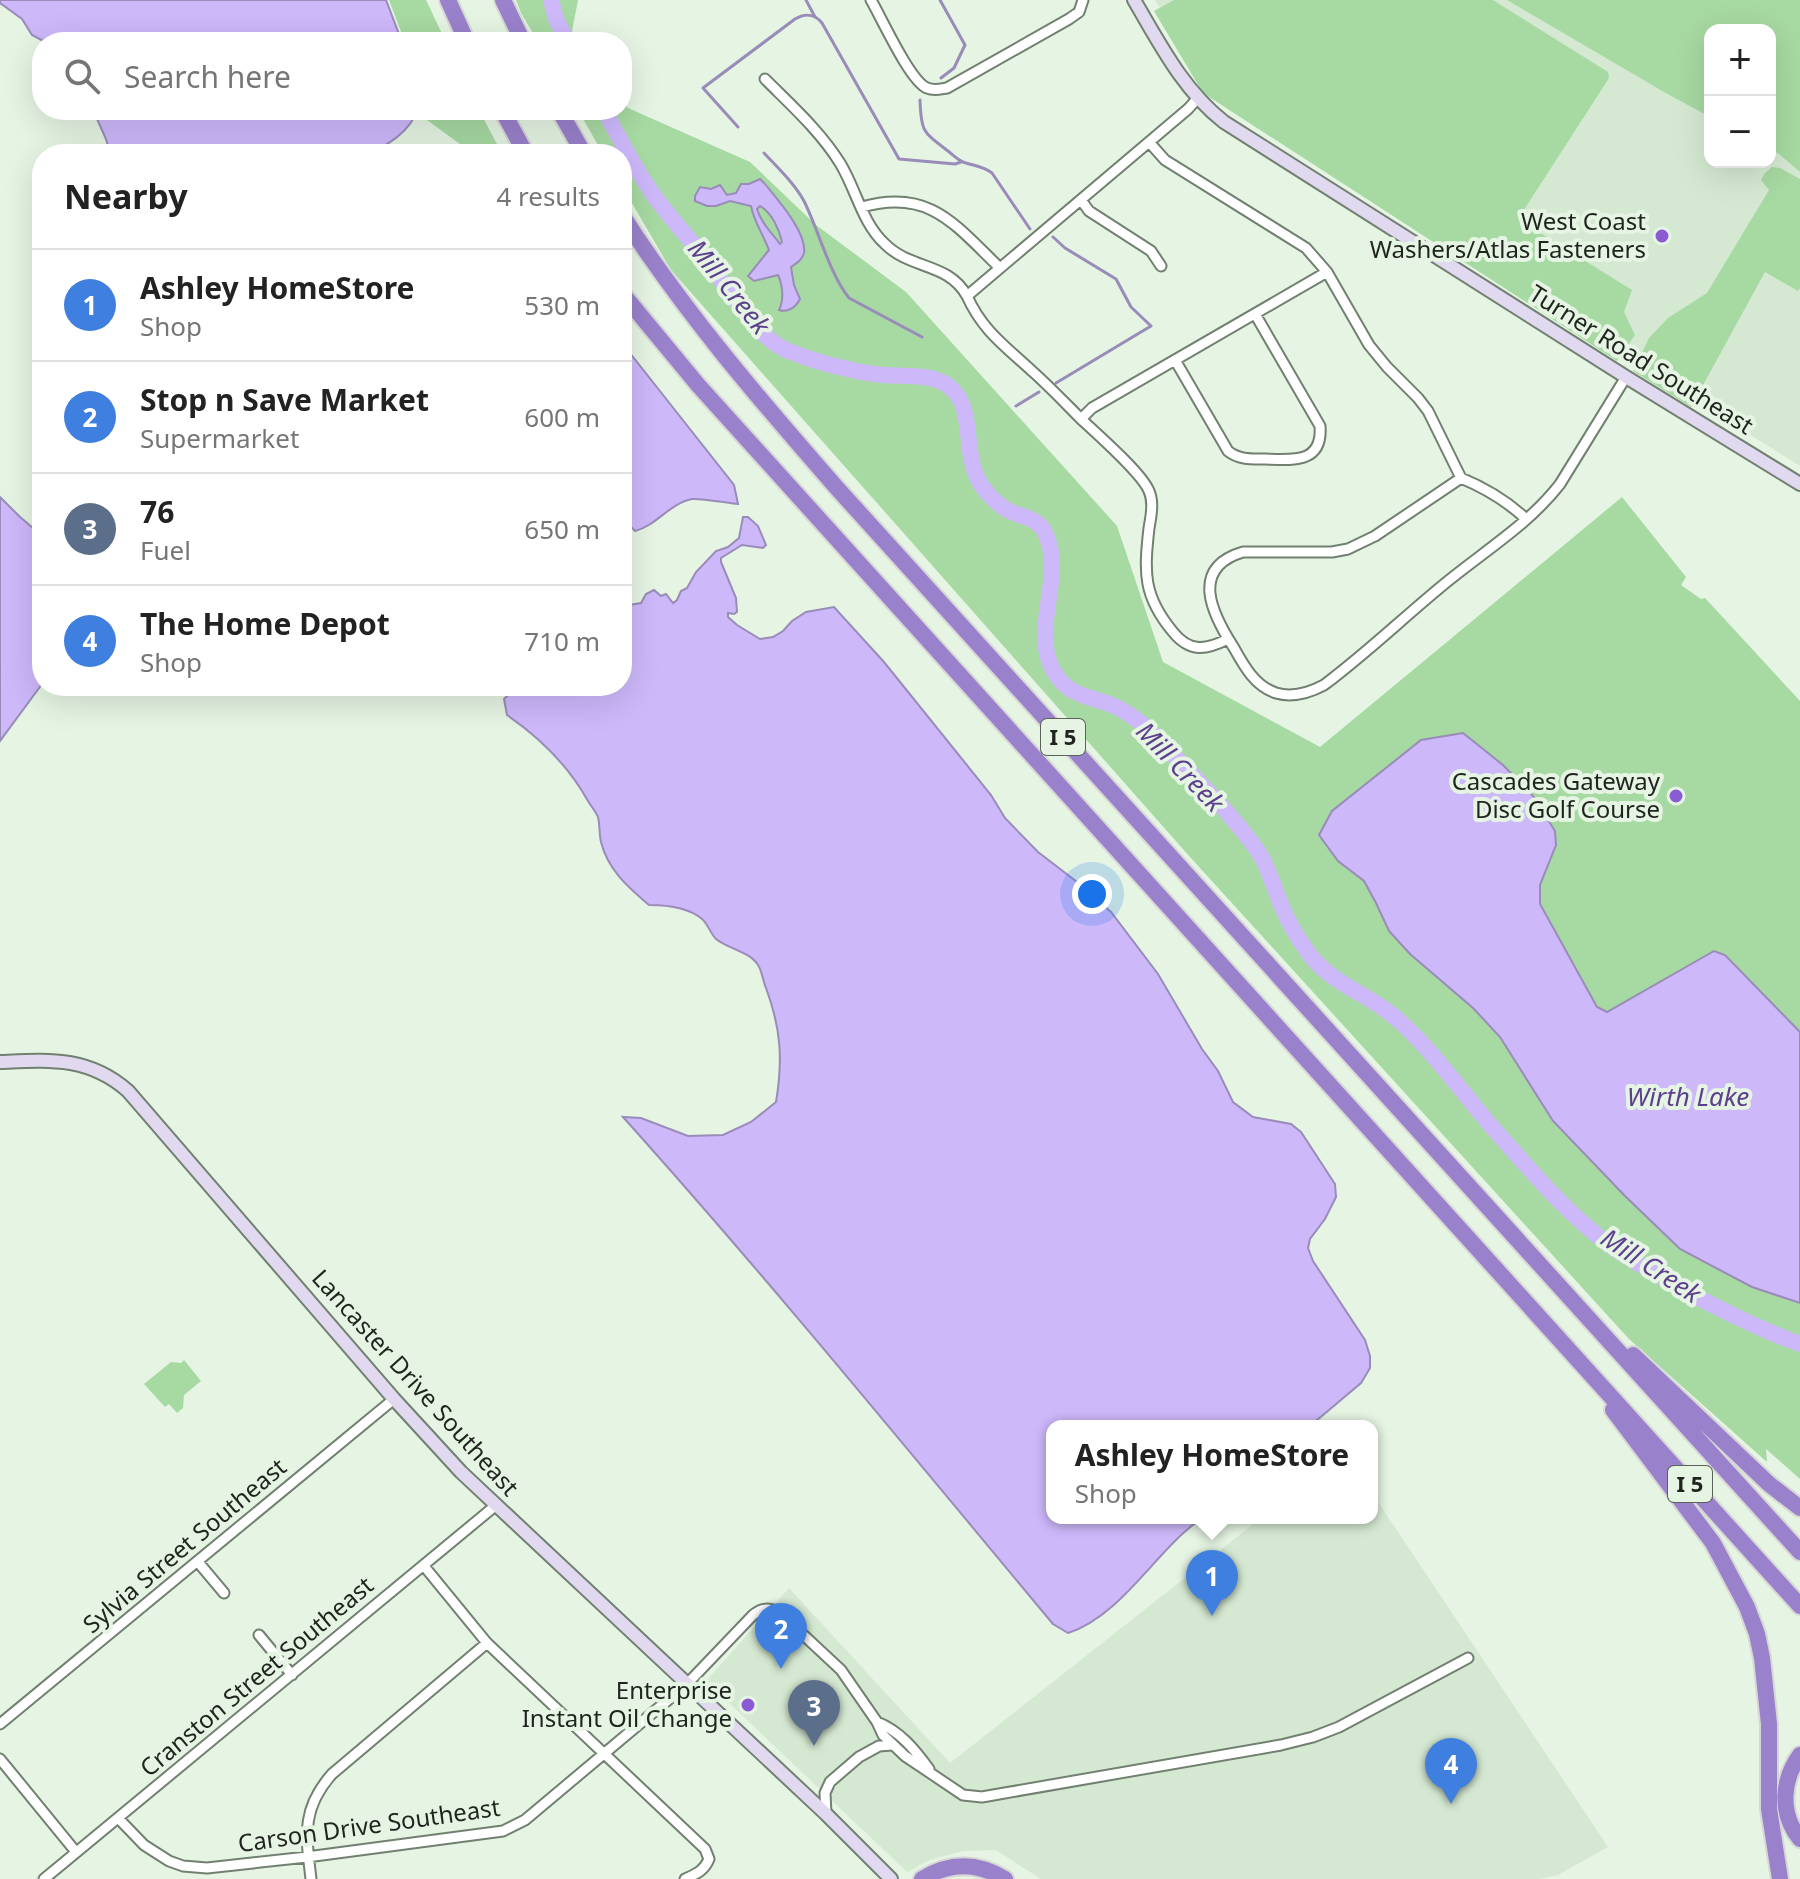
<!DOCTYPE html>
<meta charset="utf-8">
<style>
body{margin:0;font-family:"Noto Sans",sans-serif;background:#f2f2f2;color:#222}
.controls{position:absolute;right:24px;top:24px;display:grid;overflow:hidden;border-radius:16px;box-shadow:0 8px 32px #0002}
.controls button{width:72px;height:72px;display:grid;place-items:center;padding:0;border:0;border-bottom:2px solid #e0e0e0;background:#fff;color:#222;font:40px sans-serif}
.you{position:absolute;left:1092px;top:894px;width:28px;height:28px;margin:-20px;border:6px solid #fff;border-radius:50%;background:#1a73e8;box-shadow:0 0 0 12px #1a73e833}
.badge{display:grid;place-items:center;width:52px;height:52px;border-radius:50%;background:#0f766e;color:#fff;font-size:26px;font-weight:700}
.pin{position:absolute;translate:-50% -66px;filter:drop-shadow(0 2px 4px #0008)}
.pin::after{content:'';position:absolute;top:42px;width:28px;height:24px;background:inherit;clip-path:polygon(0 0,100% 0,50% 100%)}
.popup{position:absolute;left:1046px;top:1420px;width:332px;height:104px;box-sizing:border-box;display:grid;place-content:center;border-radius:16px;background:#fff;filter:drop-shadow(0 2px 6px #0005);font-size:26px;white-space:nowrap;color:#767676}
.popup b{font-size:30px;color:#222}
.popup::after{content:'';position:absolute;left:50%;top:100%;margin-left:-16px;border:16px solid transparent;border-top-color:#fff}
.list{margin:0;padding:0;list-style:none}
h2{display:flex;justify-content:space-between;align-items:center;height:104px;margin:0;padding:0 32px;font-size:34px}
h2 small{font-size:26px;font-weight:400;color:#767676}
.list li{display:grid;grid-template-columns:52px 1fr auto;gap:24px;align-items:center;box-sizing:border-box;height:112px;padding:0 32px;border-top:2px solid #e0e0e0}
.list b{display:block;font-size:30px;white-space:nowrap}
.list p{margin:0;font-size:26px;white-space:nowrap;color:#767676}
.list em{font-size:26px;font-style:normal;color:#767676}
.icon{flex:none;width:44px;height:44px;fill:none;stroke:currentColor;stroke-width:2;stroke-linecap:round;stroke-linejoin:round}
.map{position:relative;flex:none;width:1800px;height:1879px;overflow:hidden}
.search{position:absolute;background:#fff;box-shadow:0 8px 32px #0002;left:32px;top:32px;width:600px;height:88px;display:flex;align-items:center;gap:20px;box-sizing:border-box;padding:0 28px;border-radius:32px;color:#767676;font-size:30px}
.panel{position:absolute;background:#fff;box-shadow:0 8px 32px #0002;left:32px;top:144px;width:600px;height:552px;border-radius:32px}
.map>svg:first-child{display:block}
.built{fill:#d5e9d2;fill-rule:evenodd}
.green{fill:#a7d9a2}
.water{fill:#cdb8fa;stroke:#998cb8;stroke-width:2;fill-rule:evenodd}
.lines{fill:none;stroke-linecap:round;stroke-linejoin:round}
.stream{stroke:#998cb8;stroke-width:3}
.river{stroke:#cdb8fa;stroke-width:16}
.street-casing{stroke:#728071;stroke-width:13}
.secondary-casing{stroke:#728071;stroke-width:16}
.highway-casing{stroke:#d7d8d6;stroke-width:20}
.street{stroke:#fff;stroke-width:9}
.secondary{stroke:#e1d9ef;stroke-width:12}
.highway{stroke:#9a81cb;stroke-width:16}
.poi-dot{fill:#8b5bd4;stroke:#e5f4e3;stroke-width:3}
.labels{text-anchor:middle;stroke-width:8;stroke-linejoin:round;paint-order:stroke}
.shield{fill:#e5f4e3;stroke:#5a6259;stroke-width:2}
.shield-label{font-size:22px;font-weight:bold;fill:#1f241e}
.poi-label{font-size:24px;fill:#1f241e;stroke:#e5f4e3;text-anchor:end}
.street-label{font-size:24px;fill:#1f241e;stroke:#e5f4e3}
.water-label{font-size:26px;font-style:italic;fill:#5d408d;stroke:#e5f4e3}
</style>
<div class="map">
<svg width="1800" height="1879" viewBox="0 0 1800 1879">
<rect width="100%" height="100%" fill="#e5f4e3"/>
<path class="built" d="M1155 0H1800V466L1617 352 1200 74ZM1710 30H1770V162H1710Z
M1372 1493 1608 1847 1558 1875 1539 1879H1041L996 1850 963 1851 930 1860 907 1872 706 1681 789 1588 950 1763 1261 1518H1372Z"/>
<path class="green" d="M389 0H426L446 42H405Z
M516 0H578L572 31 580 42H538L521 13Z
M1174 0H1493L1608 72 1609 78 1518 219 1632 290 1624 312 1635 335 1617 361 1203 93 1154 11Z
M1507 0H1800V172L1779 154 1770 149V30H1710V117L1664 92Z
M622 100 628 108 750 162 816 225 906 292 1117 526 1163 662 1320 747 1622 497 1686 577 1681 585 1701 599 1705 598 1800 701V1479L1766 1449 1767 1462 1629 1339 1190 857 671 270 622 186V154H603L578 110H622Z
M425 110H479L498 146 468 150 427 120Z
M1772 167 1780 168 1800 179V288L1798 291 1765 272 1691 407 1633 371 1649 338 1668 318 1707 293 1769 190 1761 180 1765 173Z
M184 1360 201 1381 184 1395 183 1408 177 1413 169 1404 165 1407 144 1384 171 1362 181 1363Z"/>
<path class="water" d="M0 0H386L402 42H45L32 35 22 19 0 3Z
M93 110H417C411 131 387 146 367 154H110L106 139Z
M760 179 765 184C777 199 807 232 804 253 802 260 797 263 791 267L794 285 800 299C796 307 788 313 779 310 784 300 783 286 778 275L754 281 748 276 769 250C763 234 754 222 751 206L730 201 716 206H707L695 201V196L700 187 711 189 720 185 727 195 736 193 741 184H749ZM760 206C772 213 779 229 782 242L780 244C772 233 761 223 757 209Z
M622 343 734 485 738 504C726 503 702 498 692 499 670 503 656 526 635 531L628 524 622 523Z
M0 497 19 516 42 536V684L0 741Z
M743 517H748L758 526 766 545 763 548 742 545 721 558V562L736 598 737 612 734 614 728 613V617L737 625 760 639 773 637 783 631 792 621 806 612 834 607 884 662 991 795 1005 818 1038 852 1081 885 1111 912 1158 974 1202 1049 1218 1071 1233 1102 1253 1117 1291 1124 1301 1132 1335 1184 1336 1197 1325 1219 1310 1239 1308 1248 1313 1261 1365 1340 1370 1356V1368L1361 1383 1310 1426H1052V1518H1201C1193 1525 1185 1531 1177 1539 1145 1570 1112 1619 1068 1633L1053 1624C911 1454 771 1282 623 1117L641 1118 688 1136 723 1135 751 1122 776 1102C783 1060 781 1028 766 988 763 981 762 971 758 965 749 951 728 949 716 939 710 933 708 924 702 919 688 907 667 905 649 905 628 887 608 870 601 842 599 834 600 825 598 817 596 812 591 806 588 801 569 767 539 737 507 715L504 699C520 683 530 681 549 695L552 690 551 686H622V611L629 605 641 603 646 594 654 590 661 596 666 594 673 603 677 600 681 591 687 588 696 572 716 551 728 547 739 538Z
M1463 733 1503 765 1534 797 1555 831 1556 845 1540 885V904L1597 1007 1607 1012 1714 951 1725 955 1800 1032V1303L1752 1287 1680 1249 1625 1196 1553 1121 1500 1037 1473 1008 1410 954 1389 931 1376 903 1364 881 1338 861 1319 835 1332 811 1421 740Z"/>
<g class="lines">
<path class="stream" d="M806 0 815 17
M940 0 965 45 954 68 941 78
M920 100C921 132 923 132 948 151 953 155 958 160 963 162 974 166 983 166 992 173L1030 229
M738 127 703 88 795 19C805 13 815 14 822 23L899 159 955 164 961 162
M764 153C778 168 794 183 804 201 818 229 830 275 849 298L922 337
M1053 237 1065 248 1116 279 1131 307 1151 326 1056 383
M1016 406 1039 392"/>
<path class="river" d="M551 0 556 19 568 42
M604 110C620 139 636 171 655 197 673 222 695 244 713 269 733 295 756 336 786 350 806 358 827 365 848 369 859 372 872 374 884 375 907 377 937 372 954 391 975 413 962 458 982 486 988 495 999 506 1009 511 1030 520 1042 518 1049 543 1061 582 1032 632 1053 670 1068 697 1088 695 1114 706 1122 709 1130 715 1137 720 1147 727 1156 737 1164 745 1177 759 1190 772 1202 785 1223 807 1245 831 1261 856 1270 872 1275 890 1282 907 1289 924 1299 940 1310 955 1333 985 1371 995 1398 1020 1436 1053 1467 1100 1501 1137 1535 1176 1571 1217 1612 1247 1635 1263 1660 1276 1684 1290 1721 1310 1759 1329 1800 1344"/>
<g class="street-casing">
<path id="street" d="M871 0C882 19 910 81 927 88 934 91 940 89 947 88L1069 19 1079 12 1083 0
M765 79C792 106 820 131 840 163 856 189 862 223 885 244 911 270 948 262 967 296
M1149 142 1165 160 1306 248 1327 272
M1081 200 1089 211 1151 251 1161 266
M862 207C930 188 955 225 1000 268
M1175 360 1228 451C1239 460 1252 459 1265 459 1292 460 1323 464 1320 426L1255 314
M1081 419C1065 403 1049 386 1032 371 1005 346 982 330 967 296L1188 109 1197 99
M1526 519C1507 501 1485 488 1461 478L1375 536 1348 549 1332 552H1243C1189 568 1212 614 1234 648 1244 666 1255 686 1276 693 1293 698 1309 693 1324 685 1367 653 1406 615 1448 581 1486 550 1530 523 1560 484L1626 377
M1228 639C1206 650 1190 653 1173 632 1143 596 1144 573 1149 528 1151 517 1154 502 1149 491 1142 473 1097 434 1081 419L1092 408 1327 272 1369 345 1387 367 1418 398 1428 411 1461 478
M198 1562 224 1593
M424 1566 487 1643 705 1849 709 1859C704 1871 696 1874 685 1879
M259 1635 292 1675
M877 1722C900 1731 915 1750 929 1769
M0 1724 394 1399
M0 1759 76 1852
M826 1814 825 1793 830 1782 859 1757 879 1746 892 1745
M118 1818 144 1845 169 1861 183 1866 207 1868 307 1857 503 1831 525 1820 687 1684 753 1615C763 1607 772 1607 782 1615L841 1670 877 1722 883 1735 905 1756 963 1795 982 1797 999 1794 1281 1745 1313 1737 1339 1727 1468 1658
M44 1879 495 1506
M311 1879C306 1836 301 1809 332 1774L487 1643"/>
</g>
<g class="secondary-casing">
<path id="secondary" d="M1134 0C1160 44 1183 90 1224 122L1626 377 1800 484
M0 1062C48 1060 88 1056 128 1091L394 1399 461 1472 826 1814 891 1879"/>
</g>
<g class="highway-casing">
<path id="highway" d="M448 0 467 42
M503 0 523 42
M502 110 526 154
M559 110 584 154
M622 215C685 313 760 400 836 487L1800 1552
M622 293 698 385 1800 1606
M1633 1355 1769 1484 1800 1508
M1613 1410 1713 1543 1747 1607 1757 1634 1762 1658 1769 1724V1809L1780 1879
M1800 1755C1782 1780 1779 1813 1800 1839
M922 1879C950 1862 977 1862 1005 1879"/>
</g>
<use href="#street" class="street"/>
<use href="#secondary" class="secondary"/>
<use href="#highway" class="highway"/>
</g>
<g class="poi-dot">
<circle cx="1662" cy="236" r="8"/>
<circle cx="1676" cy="796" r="8"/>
<circle cx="748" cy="1705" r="8"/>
</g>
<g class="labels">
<g class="shield">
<rect x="1041" y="719" width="44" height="36" rx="6"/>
<rect x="1668" y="1466" width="44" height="36" rx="6"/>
</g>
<g class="shield-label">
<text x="1063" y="745">I 5</text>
<text x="1690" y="1492">I 5</text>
</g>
<g class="poi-label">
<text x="1646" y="230">West Coast<tspan x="1646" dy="28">Washers/Atlas Fasteners</tspan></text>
<text x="1660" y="790">Cascades Gateway<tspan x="1660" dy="28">Disc Golf Course</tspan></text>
<text x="732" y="1699">Enterprise<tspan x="732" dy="28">Instant Oil Change</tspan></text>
</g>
<g class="street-label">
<text transform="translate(1641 360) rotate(32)" y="8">Turner Road Southeast</text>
<text transform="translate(415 1383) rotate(48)" y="8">Lancaster Drive Southeast</text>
<text transform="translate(185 1546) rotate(-40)" y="8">Sylvia Street Southeast</text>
<text transform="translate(257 1677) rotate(-40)" y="8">Cranston Street Southeast</text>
<text transform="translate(369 1826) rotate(-8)" y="8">Carson Drive Southeast</text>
</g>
<g class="water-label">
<text transform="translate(729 287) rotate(51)" y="9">Mill Creek</text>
<text transform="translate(1180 767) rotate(46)" y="9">Mill Creek</text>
<text x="1688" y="1106">Wirth Lake</text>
<text transform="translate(1651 1266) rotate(33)" y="9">Mill Creek</text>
</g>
</g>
</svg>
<div class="controls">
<button>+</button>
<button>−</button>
</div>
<div class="you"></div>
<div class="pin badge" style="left:1212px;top:1616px;background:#3f7fe0">1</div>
<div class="popup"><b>Ashley HomeStore</b>Shop</div>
<div class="pin badge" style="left:781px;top:1669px;background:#3f7fe0">2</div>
<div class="pin badge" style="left:814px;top:1746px;background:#5c6f8a">3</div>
<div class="pin badge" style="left:1451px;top:1804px;background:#3f7fe0">4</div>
<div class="search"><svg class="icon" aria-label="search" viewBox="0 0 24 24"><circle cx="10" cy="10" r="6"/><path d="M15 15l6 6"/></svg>Search here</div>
<section class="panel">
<h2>Nearby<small>4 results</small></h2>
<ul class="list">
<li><span class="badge" style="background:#3f7fe0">1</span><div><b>Ashley HomeStore</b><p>Shop</p></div><em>530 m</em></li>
<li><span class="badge" style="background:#3f7fe0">2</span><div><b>Stop n Save Market</b><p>Supermarket</p></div><em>600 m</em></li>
<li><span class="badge" style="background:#5c6f8a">3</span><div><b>76</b><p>Fuel</p></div><em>650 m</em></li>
<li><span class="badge" style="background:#3f7fe0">4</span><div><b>The Home Depot</b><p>Shop</p></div><em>710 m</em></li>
</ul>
</section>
</div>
